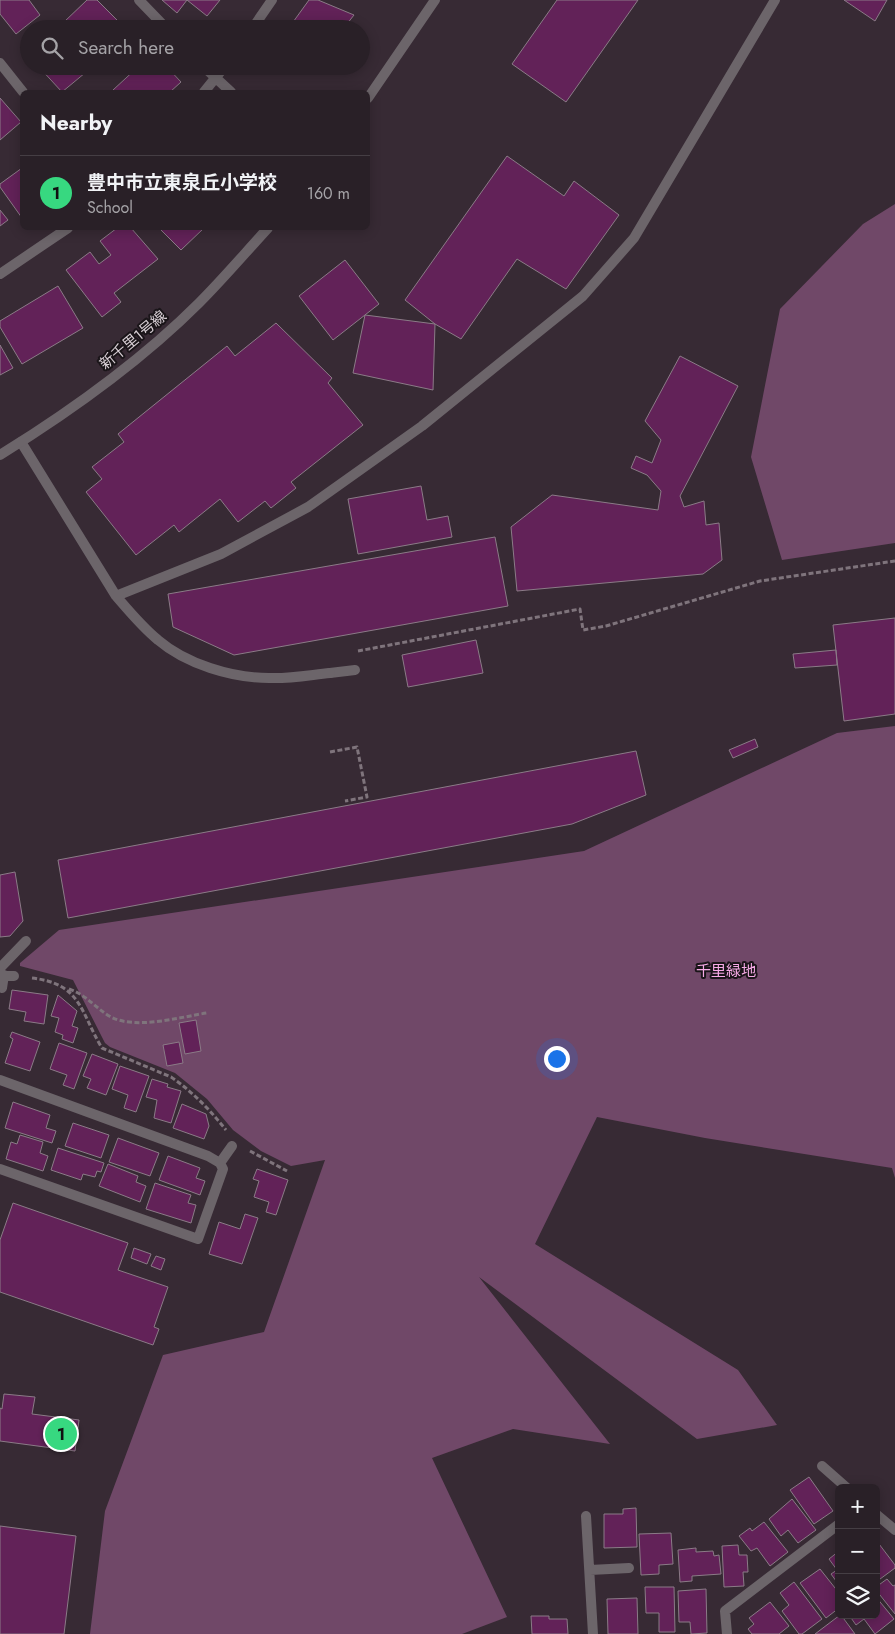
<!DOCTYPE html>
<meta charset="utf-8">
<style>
body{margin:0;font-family:Jost,"Noto Sans JP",sans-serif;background:#352d33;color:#f1f3f6}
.controls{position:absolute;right:15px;bottom:15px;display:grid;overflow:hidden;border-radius:8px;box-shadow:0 2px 12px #0003}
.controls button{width:45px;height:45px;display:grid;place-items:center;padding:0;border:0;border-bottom:1px solid #453e44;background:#292027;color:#f1f3f6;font:25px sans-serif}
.you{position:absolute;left:556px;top:1058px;width:18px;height:18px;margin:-12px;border:4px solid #fff;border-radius:50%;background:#1a73e8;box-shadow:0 0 0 8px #1a73e833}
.badge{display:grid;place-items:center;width:32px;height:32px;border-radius:50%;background:#37d880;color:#111;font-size:16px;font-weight:700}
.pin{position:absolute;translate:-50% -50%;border:2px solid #fff;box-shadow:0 1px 5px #0006}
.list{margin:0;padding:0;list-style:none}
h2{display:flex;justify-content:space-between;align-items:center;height:65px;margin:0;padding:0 20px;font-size:21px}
h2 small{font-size:16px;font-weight:400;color:#a5a3a7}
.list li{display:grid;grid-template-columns:32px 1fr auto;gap:15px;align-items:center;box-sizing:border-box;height:75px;padding:0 20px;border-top:1px solid #453e44}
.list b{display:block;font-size:19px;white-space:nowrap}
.list p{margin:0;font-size:16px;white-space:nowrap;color:#a5a3a7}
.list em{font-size:16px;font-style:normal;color:#a5a3a7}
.icon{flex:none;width:28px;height:28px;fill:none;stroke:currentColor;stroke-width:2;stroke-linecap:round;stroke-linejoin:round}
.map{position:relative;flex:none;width:895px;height:1634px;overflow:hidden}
.search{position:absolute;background:#292027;box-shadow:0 2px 12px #0003;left:20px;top:20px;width:350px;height:55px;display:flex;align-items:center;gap:12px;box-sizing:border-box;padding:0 18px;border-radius:28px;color:#a5a3a7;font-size:19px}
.panel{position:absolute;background:#292027;box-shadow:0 2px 12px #0003;left:20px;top:90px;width:350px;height:140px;border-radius:8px}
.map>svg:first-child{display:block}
.green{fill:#704868}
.building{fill:#622258;stroke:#8b7b87}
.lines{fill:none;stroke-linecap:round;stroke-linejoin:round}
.path{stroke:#7f747c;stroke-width:3;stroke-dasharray:5 2.5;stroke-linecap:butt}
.service{stroke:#6c656a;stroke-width:10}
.minor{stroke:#6c656a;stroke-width:10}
.tertiary{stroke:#6c656a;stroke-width:10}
.labels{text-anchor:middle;stroke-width:4;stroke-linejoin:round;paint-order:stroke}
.street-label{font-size:15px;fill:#d8cfd5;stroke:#1a1519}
.park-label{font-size:15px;fill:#f6aae6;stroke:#1a1519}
</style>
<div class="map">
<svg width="895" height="1634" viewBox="0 0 895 1634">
<rect width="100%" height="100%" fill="#372a34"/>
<path class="green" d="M895 204V543L782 560 751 457 780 309 863 224Z
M895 726V1178L892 1168 705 1138 597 1117 535 1244 738 1370 777 1425 697 1439 479 1277 610 1444 513 1429 432 1458 507 1617 462 1634H90L105 1511 163 1355 264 1332 325 1160 291 1166 261 1151 233 1130 207 1099 175 1073 110 1047 105 1043 73 980 20 966V963L59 930 584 851 837 733Z"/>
<path class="building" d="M0 0H29L40 15 16 34 0 14Z
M87 0H97L126 29H70L64 22Z
M162 0H220L207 16 187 0 177 13Z
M309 0H318L354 15 343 29H288Z
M557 0H638L566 102 512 64Z
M844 0H887L875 21Z
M38 66H89L91 68 62 92Z
M139 66H166L181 82 170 92H115L113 90Z
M0 98 21 122 0 140Z
M507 156 564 196 574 181 619 215 566 289 517 259 461 339 435 324 405 300Z
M22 168V218L0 187V184Z
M0 210 8 220 0 226Z
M117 228H131L158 259 114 293 121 302 102 317 66 270 90 252 99 264 111 255 100 241Z
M159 228H204L181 250Z
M345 260 379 304 333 340 299 296Z
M58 286 83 328 22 364 0 327V321Z
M365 315 435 324 433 390 353 373Z
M276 323 332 378 328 383 363 425 291 482 296 488 271 508 265 501 238 522 220 499 179 532 174 525 136 555 86 492 102 479 92 467 124 442 118 434 227 346 235 356Z
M0 345 13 368 0 375Z
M680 356 738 386 680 496 684 507 704 501 706 525 719 523 722 560 703 574 517 591 511 527 552 495 658 510 661 491 647 475 631 468 636 456 652 463 661 440 645 421Z
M421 486 427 520 448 516 452 537 358 554 348 499Z
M495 537 508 606 234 655 173 627 168 594Z
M895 618V714L844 721 833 625Z
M476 640 483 673 408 687 402 655Z
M836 650 837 665 795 668 793 654Z
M755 739 758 747 733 758 729 750Z
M636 751 646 795 572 824 68 918 58 860Z
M15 872 23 921 10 936 0 937V875Z
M12 990 48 995 44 1024 24 1021 26 1012 9 1009Z
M58 995 77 1011 72 1026 78 1028 73 1043 62 1039 63 1035 55 1032 59 1018 51 1016Z
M196 1020 201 1051 185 1054 179 1023Z
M12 1032 40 1042 30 1071 5 1063 13 1039 10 1037Z
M179 1042 183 1063 167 1066 163 1045Z
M59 1043 87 1053 74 1089 63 1085 67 1075 50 1069Z
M92 1054 118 1064 106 1095 87 1088 91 1079 83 1076Z
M120 1066 149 1076 136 1112 124 1108 128 1095 112 1089Z
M152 1079 168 1084 167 1087 181 1091 171 1123 154 1118 157 1100 146 1097Z
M13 1102 50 1115 46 1128 56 1131 52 1143 5 1128Z
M182 1104 206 1114 209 1126 204 1139 173 1128Z
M73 1123 109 1135 101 1158 65 1146Z
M20 1135 43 1142 40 1153 48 1156 43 1171 6 1159 11 1142 17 1144Z
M118 1138 159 1153 150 1176 109 1162Z
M58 1148 104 1163 101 1172 97 1171 95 1177 83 1174 81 1180 51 1170Z
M168 1156 200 1168 196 1178 205 1181 200 1195 159 1180Z
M108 1164 138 1176 136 1182 146 1186 140 1202 99 1186Z
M257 1169 288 1180 276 1215 266 1212 269 1202 254 1197 259 1181 253 1179Z
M155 1183 191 1195 188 1203 196 1205 191 1223 146 1209Z
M13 1203 128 1243 118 1270 168 1287 154 1327 159 1329 153 1345 0 1292V1240Z
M245 1214 258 1218 242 1264 209 1254 219 1222 240 1229Z
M134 1248 151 1254 147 1264 131 1258Z
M156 1256 165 1259 161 1270 151 1266Z
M4 1394 35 1397 32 1414 79 1420 75 1451 0 1441V1408L2 1409Z
M809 1477 833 1511 814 1524 790 1490Z
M792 1499 816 1530 798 1543 788 1530 781 1536 769 1519Z
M636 1508 637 1547 604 1548V1514H623V1509Z
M764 1522 788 1552 770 1566 757 1548 751 1551 739 1536 750 1528 752 1531Z
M0 1526 76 1536 64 1634H0Z
M671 1533 673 1564 659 1565V1574L641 1575 639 1534Z
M876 1540 895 1565V1568L876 1582Z
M738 1545 739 1555H747L748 1572H743L744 1586 724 1587 722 1546Z
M696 1548V1552L713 1551 714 1556 719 1555 721 1574 692 1576V1581L680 1582 678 1550Z
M839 1551V1585L831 1574 837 1570 829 1559Z
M820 1569 839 1593V1608L826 1618 800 1583Z
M887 1579 893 1586 895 1585V1614L876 1590V1587Z
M794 1582 822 1619 802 1634H799L782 1611 789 1605 780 1593Z
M645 1587H674L675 1632H659V1613H646Z
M706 1589 707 1633 691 1634 690 1622H679L678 1591Z
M876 1597 894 1619 875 1634 864 1619 856 1625 849 1615H876Z
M637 1598 638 1634H608L607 1599Z
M770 1602 789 1626 779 1634H752L748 1629 754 1624 749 1618Z
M841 1615 855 1634H815L840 1615Z
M531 1616H549V1619H567L568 1634H532Z"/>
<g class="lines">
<path class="path" d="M358 651 580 609 583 630 606 626 760 581 895 561
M330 752 357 747 367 797 345 801
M32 978C82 984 80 1012 102 1048L171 1077C193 1092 210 1110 226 1130
M69 989C87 995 95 1008 111 1017 136 1030 180 1017 207 1013
M250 1151 287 1171"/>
<path class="service" d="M330 673 355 670"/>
<path class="minor" d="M139 0 167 29
M252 29 272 0
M0 63 23 92
M203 66 231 92
M204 92 225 66
M0 274 68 228
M21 442 116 596C129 611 142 627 158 640 186 664 232 678 269 678 289 679 310 675 330 673
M116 596 221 554 308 507 422 426 583 296 634 238 775 0
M0 968 26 941
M0 976H14
M2 988 4 975
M0 1080 208 1156 220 1163 223 1169 198 1239 0 1169
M220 1163 232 1146
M822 1466 847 1488
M876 1514 895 1530
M586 1516 593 1634
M590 1570 629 1568
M727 1634 725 1611 839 1524"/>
<path class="tertiary" d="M368 98 435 0
M0 455C71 411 140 362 199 303 223 279 245 253 268 228"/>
</g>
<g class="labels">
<g class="street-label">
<text transform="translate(133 340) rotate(-40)" y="5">新千里1号線</text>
</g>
<g class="park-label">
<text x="726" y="976">千里緑地</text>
</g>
</g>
</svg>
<div class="controls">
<button>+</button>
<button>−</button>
<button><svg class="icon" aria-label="layers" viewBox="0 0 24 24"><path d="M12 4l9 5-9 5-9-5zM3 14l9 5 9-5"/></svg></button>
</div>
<div class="you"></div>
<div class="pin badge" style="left:61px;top:1434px">1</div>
<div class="search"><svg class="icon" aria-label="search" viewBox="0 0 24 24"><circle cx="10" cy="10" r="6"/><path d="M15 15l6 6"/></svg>Search here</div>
<section class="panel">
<h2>Nearby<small></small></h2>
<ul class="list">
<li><span class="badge">1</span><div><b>豊中市立東泉丘小学校</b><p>School</p></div><em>160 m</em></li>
</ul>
</section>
</div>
